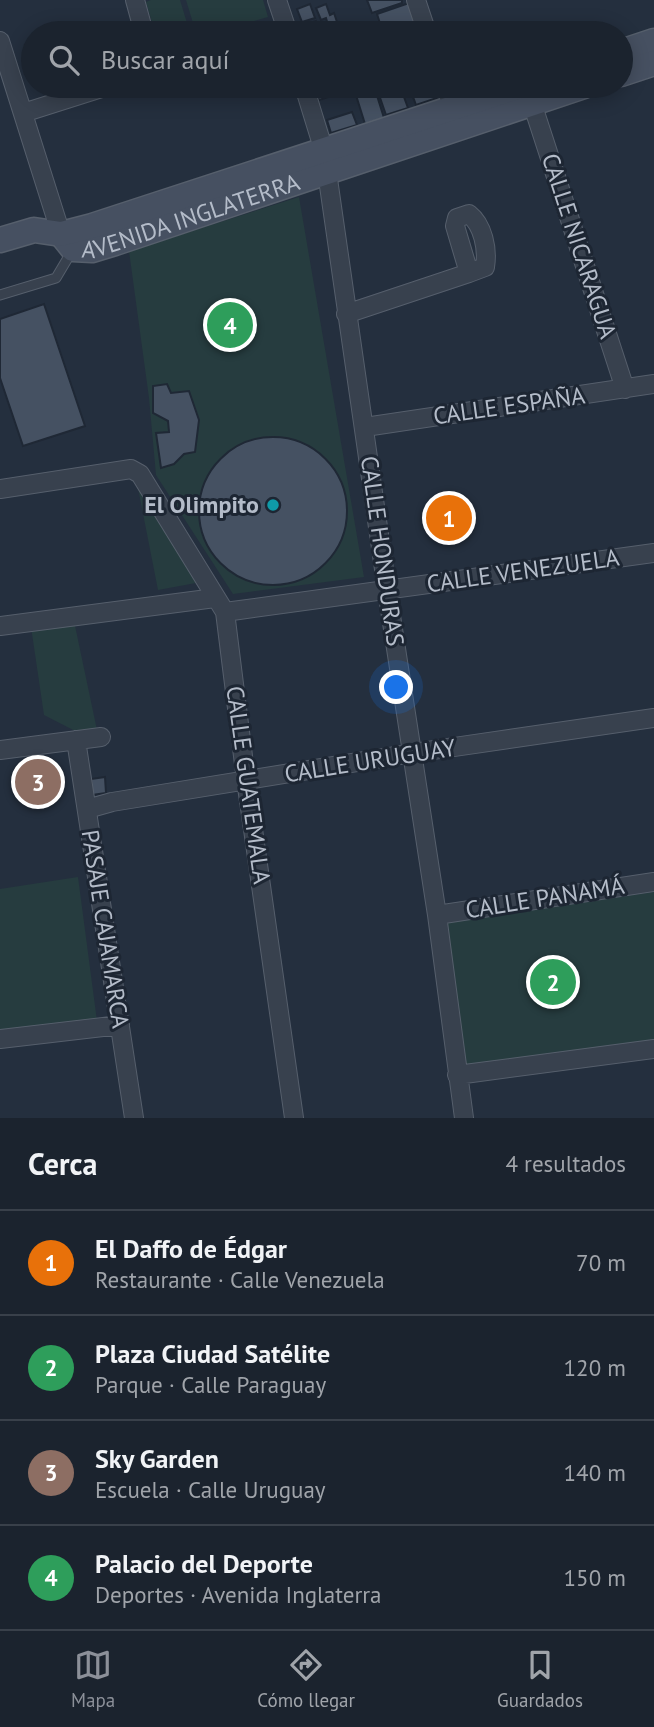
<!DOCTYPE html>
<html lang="es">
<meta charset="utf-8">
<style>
body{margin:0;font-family:"PT Sans",sans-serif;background:#282f3a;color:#f1f3f6}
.you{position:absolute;left:397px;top:688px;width:24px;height:24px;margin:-18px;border:5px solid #fff;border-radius:50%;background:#1a73e8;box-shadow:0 0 0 10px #1a73e833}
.badge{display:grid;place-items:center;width:46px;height:46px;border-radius:50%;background:#8c9099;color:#fff;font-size:23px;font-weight:700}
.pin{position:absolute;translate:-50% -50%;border:4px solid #fff;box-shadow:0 2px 7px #0006}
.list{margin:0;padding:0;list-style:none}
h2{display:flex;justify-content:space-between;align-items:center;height:91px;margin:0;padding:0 28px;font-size:30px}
h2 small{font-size:23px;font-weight:400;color:#a0a4aa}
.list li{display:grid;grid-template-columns:46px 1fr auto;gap:21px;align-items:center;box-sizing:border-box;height:105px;padding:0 28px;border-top:2px solid #39404a}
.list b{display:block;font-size:26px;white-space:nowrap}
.list p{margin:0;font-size:23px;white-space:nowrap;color:#a0a4aa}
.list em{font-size:23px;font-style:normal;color:#a0a4aa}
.icon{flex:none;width:38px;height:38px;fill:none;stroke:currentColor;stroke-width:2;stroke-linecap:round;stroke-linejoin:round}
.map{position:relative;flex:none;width:654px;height:1118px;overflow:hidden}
.search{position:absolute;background:#1b232e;box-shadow:0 4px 18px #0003;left:21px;right:21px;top:21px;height:77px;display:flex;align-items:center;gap:18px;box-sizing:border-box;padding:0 24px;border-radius:38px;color:#a0a4aa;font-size:26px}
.sheet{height:511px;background:#1b232e}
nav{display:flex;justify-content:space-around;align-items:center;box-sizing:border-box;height:98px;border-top:2px solid #39404a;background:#1b232e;font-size:19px;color:#a0a4aa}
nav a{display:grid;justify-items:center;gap:4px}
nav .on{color:#8c9099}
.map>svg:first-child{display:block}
.green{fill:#263c3f}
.building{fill:#455162;stroke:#1f2835;stroke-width:2}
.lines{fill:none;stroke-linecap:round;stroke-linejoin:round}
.lane-casing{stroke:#565f6c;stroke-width:11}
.street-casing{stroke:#565f6c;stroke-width:20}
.secondary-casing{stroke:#565f6c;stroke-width:27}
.lane{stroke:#38414e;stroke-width:9}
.street{stroke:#38414e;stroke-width:18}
.secondary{stroke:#465061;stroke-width:24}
.culture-dot{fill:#0f9aa8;stroke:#1d2633;stroke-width:2.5}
.labels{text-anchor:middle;stroke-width:6;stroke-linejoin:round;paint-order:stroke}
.street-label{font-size:24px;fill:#b4bcc9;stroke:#1d2633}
.poi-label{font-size:24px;font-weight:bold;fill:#b4bcc9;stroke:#1d2633;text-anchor:end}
</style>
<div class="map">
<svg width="654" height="1118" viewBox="0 0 654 1118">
<rect width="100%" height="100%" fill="#242f3e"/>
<path class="green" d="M151 0H180L190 33H155L146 2Z
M186 0H263L268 17 212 33H196Z
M299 197 364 577 233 594 156 475 149 398 129 251Z
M137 483 146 496 196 583 158 590Z
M74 621 97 730 79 733 44 715 31 627Z
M78 877 97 1021 0 1032V889Z
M654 892V1042L465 1068 444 922Z"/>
<path class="building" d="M367 0H402V3L372 13Z
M409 3 416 25 392 33H383L377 14Z
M310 4 315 18 302 22 297 9Z
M326 4 330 15 334 13 337 22 328 25 326 18 321 20 316 8Z
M316 21 319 29 302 33 300 26Z
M319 86H342L344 92 319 100 315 87Z
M374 86 384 118 365 124 355 92Z
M386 86H400L408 108 386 115 377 89Z
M422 86H431L437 98 416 105 412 94 423 90Z
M352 112 357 125 331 133 327 120Z
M44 304 85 426 23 446 0 378V319Z
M167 384 171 393 189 391 199 420 195 452 184 454 174 464 161 468 156 433 169 432 168 421 153 413V386Z
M199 511a74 74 0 1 1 148 0a74 74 0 1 1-148 0Z
M105 777 106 793 92 795 91 779Z"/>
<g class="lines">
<g class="lane-casing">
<path id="lane" d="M0 295 56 278 72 251"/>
</g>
<g class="street-casing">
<path id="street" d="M135 0 144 33
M277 0 288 33
M416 0 427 33
M0 41 61 234
M304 86 324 151 387 590 437 915 464 1118
M445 86 453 108
M532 103 625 389
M23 113 108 86
M346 314 469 273 485 267C488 249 483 225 469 214L457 218 455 226 469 273
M365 427 654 384
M0 489 131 469 140 474 225 612 246 780 294 1118
M225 612 654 553
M0 626 215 598
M76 740 134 1118
M0 750 101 737
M87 809 112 802 413 753 654 718
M437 915 654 882
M0 1039 120 1025
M457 1075 654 1049"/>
</g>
<g class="secondary-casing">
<g id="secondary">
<path d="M621 52 654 41"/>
<path d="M621 74 654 63"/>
<path id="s1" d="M61 234 73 249 92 250 115 243 584 86"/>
<path d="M0 240 34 230 61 234 92 226 520 86"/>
</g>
</g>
<use href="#lane" class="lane"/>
<use href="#street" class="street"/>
<use href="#secondary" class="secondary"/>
</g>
<circle class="culture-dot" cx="273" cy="505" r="7"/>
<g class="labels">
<g class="street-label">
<text dy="8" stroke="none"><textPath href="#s1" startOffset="142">AVENIDA INGLATERRA</textPath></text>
<text transform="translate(579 246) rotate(72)" y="8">CALLE NICARAGUA</text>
<text transform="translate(509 406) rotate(-8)" y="8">CALLE ESPAÑA</text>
<text transform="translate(382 551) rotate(82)" y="8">CALLE HONDURAS</text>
<text transform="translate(523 571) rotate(-8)" y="8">CALLE VENEZUELA</text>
<text transform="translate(370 761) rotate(-9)" y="8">CALLE URUGUAY</text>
<text transform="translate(248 785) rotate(82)" y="8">CALLE GUATEMALA</text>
<text transform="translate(545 898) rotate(-9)" y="8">CALLE PANAMÁ</text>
<text transform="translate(105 929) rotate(81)" y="8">PASAJE CAJAMARCA</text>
</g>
<g class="poi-label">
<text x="259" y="513">El Olimpito</text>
</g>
</g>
</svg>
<div class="you"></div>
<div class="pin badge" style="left:449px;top:518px;background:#e8710a">1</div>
<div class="pin badge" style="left:553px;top:982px;background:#2e9e5b">2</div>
<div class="pin badge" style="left:38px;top:782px;background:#8d6e63">3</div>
<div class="pin badge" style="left:230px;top:325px;background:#2e9e5b">4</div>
<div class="search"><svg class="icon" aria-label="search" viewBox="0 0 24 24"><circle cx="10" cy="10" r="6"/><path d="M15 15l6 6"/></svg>Buscar aquí</div>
</div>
<section class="sheet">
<h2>Cerca<small>4 resultados</small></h2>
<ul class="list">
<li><span class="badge" style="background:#e8710a">1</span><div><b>El Daffo de Édgar</b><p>Restaurante · Calle Venezuela</p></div><em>70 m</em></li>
<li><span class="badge" style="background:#2e9e5b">2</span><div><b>Plaza Ciudad Satélite</b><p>Parque · Calle Paraguay</p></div><em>120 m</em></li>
<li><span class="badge" style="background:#8d6e63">3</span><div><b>Sky Garden</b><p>Escuela · Calle Uruguay</p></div><em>140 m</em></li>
<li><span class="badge" style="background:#2e9e5b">4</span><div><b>Palacio del Deporte</b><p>Deportes · Avenida Inglaterra</p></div><em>150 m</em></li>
</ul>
</section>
<nav>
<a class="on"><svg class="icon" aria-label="map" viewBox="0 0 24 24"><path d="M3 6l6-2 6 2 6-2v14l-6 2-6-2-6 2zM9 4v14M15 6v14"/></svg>Mapa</a>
<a><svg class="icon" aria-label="directions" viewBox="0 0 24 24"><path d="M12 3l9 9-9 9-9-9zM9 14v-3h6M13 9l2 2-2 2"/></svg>Cómo llegar</a>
<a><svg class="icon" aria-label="saved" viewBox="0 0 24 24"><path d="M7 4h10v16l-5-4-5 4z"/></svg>Guardados</a>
</nav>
